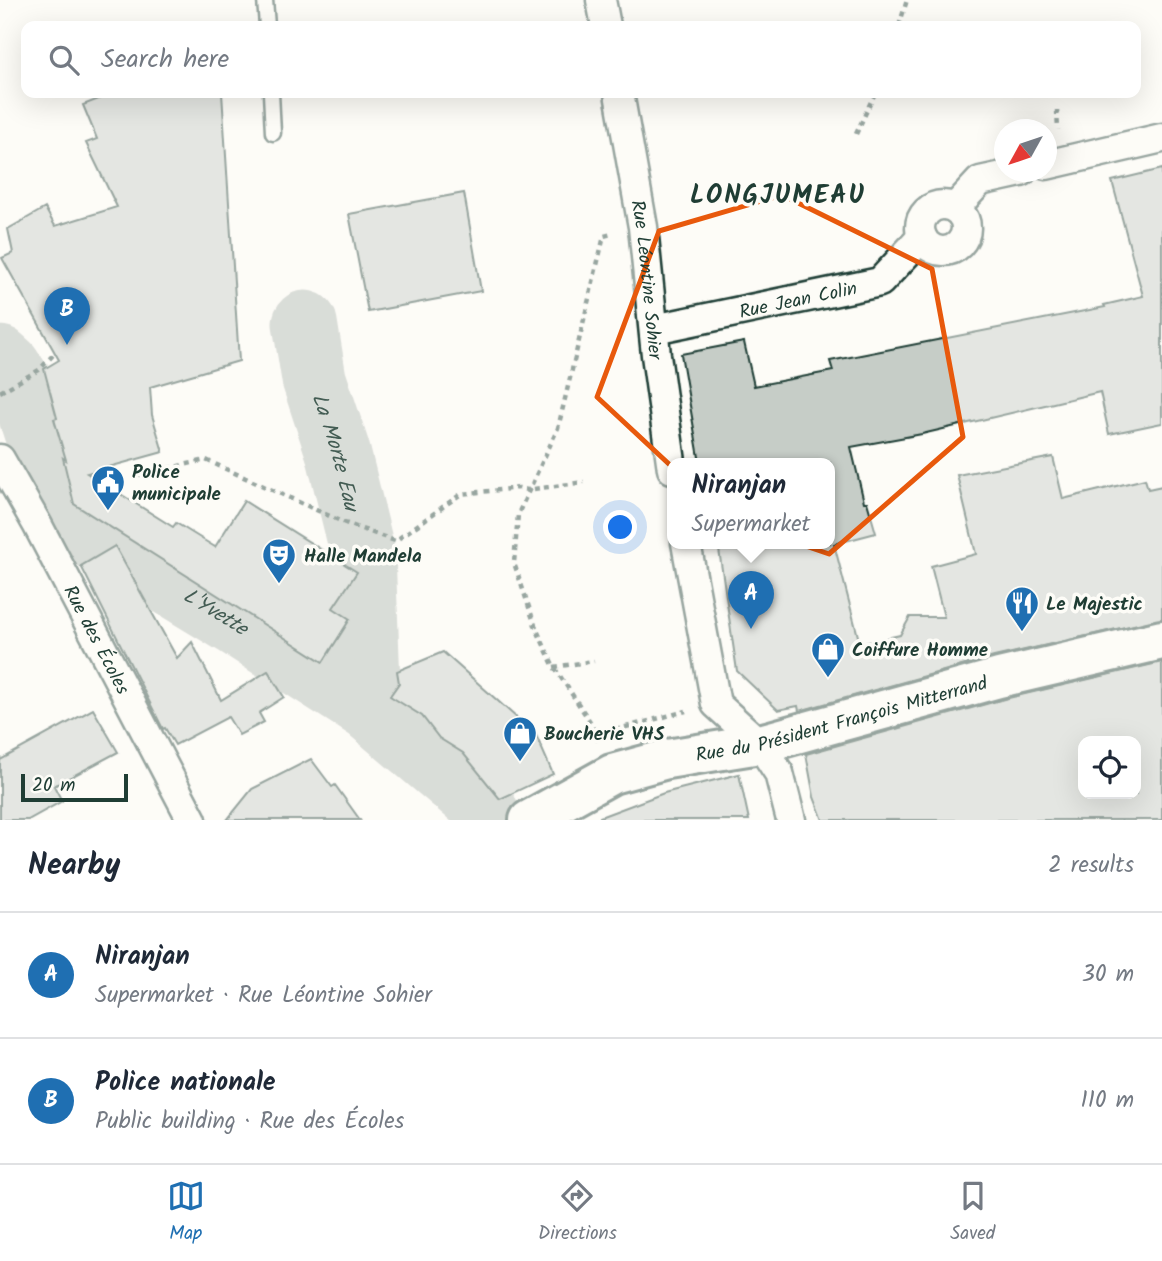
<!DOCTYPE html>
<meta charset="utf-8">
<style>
body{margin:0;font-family:Kalam,sans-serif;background:#f2f2f3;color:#1f2937}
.controls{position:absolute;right:21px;bottom:21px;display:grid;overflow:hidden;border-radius:14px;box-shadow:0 7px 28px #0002}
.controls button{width:63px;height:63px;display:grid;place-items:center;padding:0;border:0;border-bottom:2px solid #e0e1e3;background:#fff;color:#1f2937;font:35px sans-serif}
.compass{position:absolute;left:994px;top:119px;width:63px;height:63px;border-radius:50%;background:#fff;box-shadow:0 7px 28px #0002;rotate:230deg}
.scale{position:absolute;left:21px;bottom:18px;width:107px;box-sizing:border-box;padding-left:7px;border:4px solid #1f3d34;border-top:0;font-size:19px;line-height:24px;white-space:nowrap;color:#1f3d34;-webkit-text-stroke:5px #fdfcf7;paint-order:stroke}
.you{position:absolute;left:621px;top:528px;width:24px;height:24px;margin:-18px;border:5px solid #fff;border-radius:50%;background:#1a73e8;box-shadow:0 0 0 10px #1a73e833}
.badge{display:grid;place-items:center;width:46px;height:46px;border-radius:50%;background:#1f6fb2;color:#fff;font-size:23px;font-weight:700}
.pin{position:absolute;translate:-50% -58px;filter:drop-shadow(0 2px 4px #0008)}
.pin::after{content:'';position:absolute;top:37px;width:24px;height:21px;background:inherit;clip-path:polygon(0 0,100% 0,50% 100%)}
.popup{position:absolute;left:667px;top:458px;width:168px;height:91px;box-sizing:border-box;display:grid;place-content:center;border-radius:14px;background:#fff;filter:drop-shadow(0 2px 5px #0005);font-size:23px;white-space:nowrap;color:#747a83}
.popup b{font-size:26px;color:#1f2937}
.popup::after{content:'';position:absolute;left:50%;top:100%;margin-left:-14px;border:14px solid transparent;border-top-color:#fff}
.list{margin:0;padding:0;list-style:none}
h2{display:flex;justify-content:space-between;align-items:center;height:91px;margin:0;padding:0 28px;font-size:30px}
h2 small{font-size:23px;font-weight:400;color:#747a83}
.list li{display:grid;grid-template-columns:46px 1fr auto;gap:21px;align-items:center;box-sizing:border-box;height:126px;padding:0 28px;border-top:2px solid #e0e1e3}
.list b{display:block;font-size:26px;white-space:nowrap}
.list p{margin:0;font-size:23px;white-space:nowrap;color:#747a83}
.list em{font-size:23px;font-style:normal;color:#747a83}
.icon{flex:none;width:38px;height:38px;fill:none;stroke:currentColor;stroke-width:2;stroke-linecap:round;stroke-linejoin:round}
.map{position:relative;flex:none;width:1162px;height:820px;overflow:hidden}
.search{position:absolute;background:#fff;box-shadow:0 7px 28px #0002;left:21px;right:21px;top:21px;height:77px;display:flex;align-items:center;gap:18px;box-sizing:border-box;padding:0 24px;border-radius:14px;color:#747a83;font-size:26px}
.sheet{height:343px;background:#fff}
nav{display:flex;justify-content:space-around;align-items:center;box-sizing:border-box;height:98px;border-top:2px solid #e0e1e3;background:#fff;font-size:19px;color:#747a83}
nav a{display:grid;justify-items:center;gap:4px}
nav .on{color:#1f6fb2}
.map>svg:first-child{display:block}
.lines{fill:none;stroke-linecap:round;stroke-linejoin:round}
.river{stroke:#aeb8b1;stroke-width:65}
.building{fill:#c6cdc7;stroke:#1f3d34;stroke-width:2;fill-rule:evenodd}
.service-casing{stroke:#1f3d34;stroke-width:19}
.minor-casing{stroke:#1f3d34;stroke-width:33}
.secondary-casing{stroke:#1f3d34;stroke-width:44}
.path{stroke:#1f3d34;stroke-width:4.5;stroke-dasharray:5 5;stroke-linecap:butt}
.service{stroke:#fdfcf7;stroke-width:14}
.minor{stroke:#fdfcf7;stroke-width:28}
.secondary{stroke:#fdfcf7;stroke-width:38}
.marked{fill:none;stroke:#e8590c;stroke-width:5;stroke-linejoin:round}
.labels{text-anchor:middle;stroke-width:7;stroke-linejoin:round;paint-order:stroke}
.street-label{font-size:19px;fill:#1f3d34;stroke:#fdfcf7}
.poi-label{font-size:19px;font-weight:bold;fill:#1f3d34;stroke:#fdfcf7;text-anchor:start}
.water-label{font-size:21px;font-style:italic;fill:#435c53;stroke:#fdfcf7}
.district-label{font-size:26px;font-weight:bold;letter-spacing:2px;fill:#1f3d34;stroke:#fdfcf7}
</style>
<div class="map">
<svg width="1162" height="820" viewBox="0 0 1162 820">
<rect width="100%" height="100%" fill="#fdfcf7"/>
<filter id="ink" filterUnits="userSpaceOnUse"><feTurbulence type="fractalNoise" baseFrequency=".0143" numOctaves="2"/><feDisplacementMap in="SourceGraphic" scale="14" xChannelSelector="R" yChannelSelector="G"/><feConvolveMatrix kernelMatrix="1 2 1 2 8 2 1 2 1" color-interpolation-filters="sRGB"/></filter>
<g filter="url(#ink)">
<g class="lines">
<g class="river">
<path id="s1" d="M305 323 314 379 338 452 363 554 369 709"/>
<path id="s2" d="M0 358 9 366 18 380C41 436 47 497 95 538L235 623 369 709 481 804 491 820"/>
</g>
</g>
<path class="building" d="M114 93H222L239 361 150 387 152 415 163 452 87 473 173 527 176 523 215 547 244 501 357 572 333 608 350 619 323 662 74 504 63 458 66 460 54 419 57 418 44 369 59 360 2 258 13 253 8 229 45 208 55 226 117 207 86 143 97 139 83 105Z
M1162 169V423L1109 434 1100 392 922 434 851 447 864 502H867L876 533 834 544 860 644 900 635 910 617H944L931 566 976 554 957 475 1053 457 1063 499 1145 479 1148 489 1162 486V619L994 657 799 711 798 706 778 710 737 671 718 543H830V463H700L681 354 744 342 754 386 833 371 830 361 1105 307 1104 305 1143 296 1112 181Z
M464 193 481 291 368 312 349 214Z
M115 546 177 658 192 642 221 700 268 671 284 697 259 713 264 722 239 735 228 717 175 745 165 728 163 729 81 566Z
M443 652 536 735 553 774 500 799 463 753 439 738 422 716 390 696 399 683 397 671Z
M1162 662V820H823L814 797 806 754 1004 699ZM1083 741H1136V794H1083Z
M93 709 118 752 54 786 62 801 28 820H0V760Z
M311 759 332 787 335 785 360 820H227L252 789Z
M739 774 749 820H600V817L664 793Z"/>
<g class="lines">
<g class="service-casing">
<path id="service" d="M265 0 267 26
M271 93 273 133"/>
</g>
<g class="minor-casing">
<g id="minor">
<path d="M601 0 606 26"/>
<path id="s3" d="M619 93 643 227 656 355 672 469"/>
<path d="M1046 165 1162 138"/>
<circle cx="943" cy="228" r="23"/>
<path d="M955 208 980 181 1021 172"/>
<path id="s4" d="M654 329 880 282 922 237"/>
<path id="s5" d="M0 459 37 524 192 820"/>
<path d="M686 543 716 704 760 744 779 773 791 820"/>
</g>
</g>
<g class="secondary-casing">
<g id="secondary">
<path id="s6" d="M529 820 612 774 667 759 760 744 999 678 1162 640"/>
</g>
</g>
<path class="path" d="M899 26 907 0
M1057 110 1058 130
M856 134 875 93
M0 392 39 370 55 353
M138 475 206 460 345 523 395 541 461 494 519 488 527 490 584 482
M554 667 594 661
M596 735 686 711
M598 741 591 723 554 667 536 628 514 563 518 514 558 428 604 236 612 234"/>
<use href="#service" class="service"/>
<use href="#minor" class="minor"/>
<use href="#secondary" class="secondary"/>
</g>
</g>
<path d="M0 0H1162V820H0ZM782 195 932 269 963 437 829 554 728 519 597 397 659 231Z" fill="#fdfcf7" fill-opacity=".55" fill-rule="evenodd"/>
<path class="marked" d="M782 195 932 269 963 437 829 554 728 519 597 397 659 231Z"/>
<defs>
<g id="civic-pin" transform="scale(1.75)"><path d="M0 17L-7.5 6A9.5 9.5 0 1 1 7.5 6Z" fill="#1f6fb2" stroke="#fdfcf7"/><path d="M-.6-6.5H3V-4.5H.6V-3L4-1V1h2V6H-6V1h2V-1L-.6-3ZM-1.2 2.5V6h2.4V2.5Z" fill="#fff"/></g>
<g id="theatre-pin" transform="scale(1.75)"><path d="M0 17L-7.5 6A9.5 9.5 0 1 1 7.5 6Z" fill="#1f6fb2" stroke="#fdfcf7"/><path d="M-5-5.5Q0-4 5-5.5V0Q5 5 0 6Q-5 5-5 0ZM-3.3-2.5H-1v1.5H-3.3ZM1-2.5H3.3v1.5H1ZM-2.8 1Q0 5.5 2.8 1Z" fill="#fff"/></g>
<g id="restaurant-pin" transform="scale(1.75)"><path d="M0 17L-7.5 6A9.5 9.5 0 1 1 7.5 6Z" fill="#1f6fb2" stroke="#fdfcf7"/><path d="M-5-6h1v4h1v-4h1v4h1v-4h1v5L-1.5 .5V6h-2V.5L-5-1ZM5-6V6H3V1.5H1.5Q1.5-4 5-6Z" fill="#fff"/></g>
<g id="shop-pin" transform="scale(1.75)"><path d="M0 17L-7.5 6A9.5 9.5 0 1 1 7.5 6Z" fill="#1f6fb2" stroke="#fdfcf7"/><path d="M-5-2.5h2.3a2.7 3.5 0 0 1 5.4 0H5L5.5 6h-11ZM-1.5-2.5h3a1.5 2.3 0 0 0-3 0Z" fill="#fff"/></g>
</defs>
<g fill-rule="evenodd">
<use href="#civic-pin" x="108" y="482"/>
<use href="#theatre-pin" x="279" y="555"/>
<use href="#restaurant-pin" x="1022" y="603"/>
<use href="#shop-pin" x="828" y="649"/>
<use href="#shop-pin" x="520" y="733"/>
</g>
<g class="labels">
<g class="street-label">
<text dy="7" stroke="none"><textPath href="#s3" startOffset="189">Rue Léontine Sohier</textPath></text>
<text dy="7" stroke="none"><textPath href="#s4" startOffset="147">Rue Jean Colin</textPath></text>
<text dy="7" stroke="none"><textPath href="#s5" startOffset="205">Rue des Écoles</textPath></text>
<text dy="7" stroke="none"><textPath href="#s6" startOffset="331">Rue du Président François Mitterrand</textPath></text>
</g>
<g class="poi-label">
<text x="132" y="478">Police<tspan x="132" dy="22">municipale</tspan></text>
<text x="304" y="562">Halle Mandela</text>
<text x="1046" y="610">Le Majestic</text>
<text x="852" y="656">Coiffure Homme</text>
<text x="544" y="740">Boucherie VHS</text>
</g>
<g class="water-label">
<text dy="7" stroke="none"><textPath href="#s1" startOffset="133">La Morte Eau</textPath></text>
<text dy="7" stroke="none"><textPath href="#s2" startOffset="348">L'Yvette</textPath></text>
</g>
<g class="district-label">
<text x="778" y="203">LONGJUMEAU</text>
</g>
</g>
</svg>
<div class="controls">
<button><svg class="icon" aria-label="locate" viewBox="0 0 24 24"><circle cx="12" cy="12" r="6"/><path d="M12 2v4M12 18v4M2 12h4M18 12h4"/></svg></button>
</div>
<svg class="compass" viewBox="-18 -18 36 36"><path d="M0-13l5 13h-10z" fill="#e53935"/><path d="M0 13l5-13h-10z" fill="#747a83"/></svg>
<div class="scale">20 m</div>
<div class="you"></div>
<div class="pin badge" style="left:751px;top:629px">A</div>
<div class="popup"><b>Niranjan</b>Supermarket</div>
<div class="pin badge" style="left:67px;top:345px">B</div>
<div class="search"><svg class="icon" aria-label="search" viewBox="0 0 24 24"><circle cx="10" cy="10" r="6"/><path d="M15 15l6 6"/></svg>Search here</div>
</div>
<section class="sheet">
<h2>Nearby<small>2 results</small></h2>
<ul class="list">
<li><span class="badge">A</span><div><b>Niranjan</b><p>Supermarket · Rue Léontine Sohier</p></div><em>30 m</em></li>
<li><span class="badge">B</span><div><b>Police nationale</b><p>Public building · Rue des Écoles</p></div><em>110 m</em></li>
</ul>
</section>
<nav>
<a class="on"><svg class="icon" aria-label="map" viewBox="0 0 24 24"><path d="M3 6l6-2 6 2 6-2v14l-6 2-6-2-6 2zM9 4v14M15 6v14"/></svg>Map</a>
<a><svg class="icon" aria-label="directions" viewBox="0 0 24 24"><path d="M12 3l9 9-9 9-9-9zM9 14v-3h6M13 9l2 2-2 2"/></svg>Directions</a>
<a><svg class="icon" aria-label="saved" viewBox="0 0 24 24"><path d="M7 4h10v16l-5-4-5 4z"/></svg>Saved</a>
</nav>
